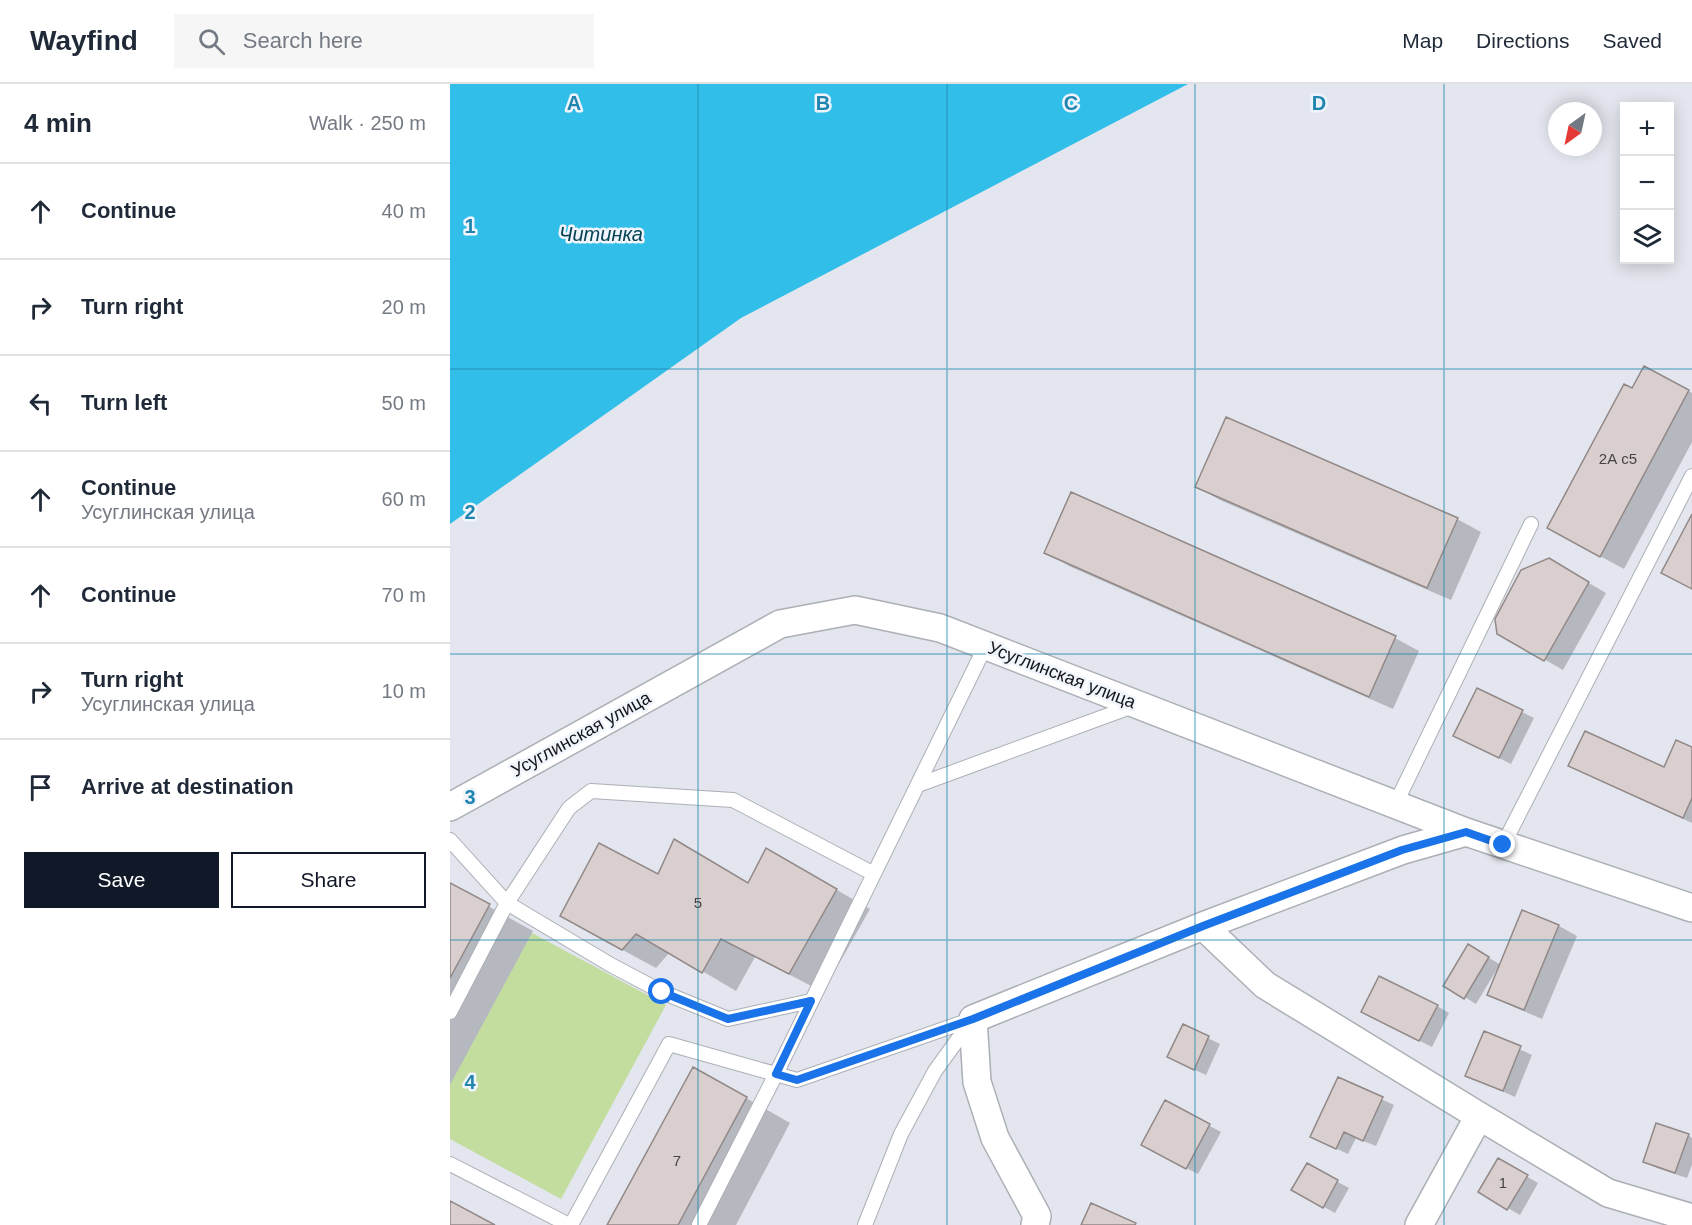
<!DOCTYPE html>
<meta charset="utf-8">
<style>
body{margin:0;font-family:Arial,sans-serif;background:#f6f6f7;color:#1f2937}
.controls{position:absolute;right:18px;top:18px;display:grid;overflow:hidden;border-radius:0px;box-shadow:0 3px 15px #0003}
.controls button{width:54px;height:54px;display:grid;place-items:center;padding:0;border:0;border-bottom:2px solid #e0e1e3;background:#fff;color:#1f2937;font:30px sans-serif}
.compass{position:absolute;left:1098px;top:18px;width:54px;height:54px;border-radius:50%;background:#fff;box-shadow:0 3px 15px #0003;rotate:213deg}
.stop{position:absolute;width:18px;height:18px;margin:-14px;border:4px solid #1a73e8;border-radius:50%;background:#fff}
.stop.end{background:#1a73e8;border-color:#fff;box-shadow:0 2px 6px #0008}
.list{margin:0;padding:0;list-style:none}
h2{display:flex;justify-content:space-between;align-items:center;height:78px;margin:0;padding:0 24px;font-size:26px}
h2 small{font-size:20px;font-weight:400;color:#747a83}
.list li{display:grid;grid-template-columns:39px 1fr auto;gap:18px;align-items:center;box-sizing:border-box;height:96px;padding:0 24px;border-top:2px solid #e0e1e3}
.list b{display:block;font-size:22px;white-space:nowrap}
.list p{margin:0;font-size:20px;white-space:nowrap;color:#747a83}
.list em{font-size:20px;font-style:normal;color:#747a83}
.actions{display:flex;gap:12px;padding:18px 24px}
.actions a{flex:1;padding:14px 0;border:2px solid #111827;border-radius:0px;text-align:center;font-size:21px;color:#111827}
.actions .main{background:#111827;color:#fff}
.icon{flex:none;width:33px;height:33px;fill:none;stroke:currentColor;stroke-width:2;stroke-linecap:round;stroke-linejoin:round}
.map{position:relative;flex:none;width:1242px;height:1141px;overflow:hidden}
header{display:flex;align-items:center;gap:36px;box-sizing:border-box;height:84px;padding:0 30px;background:#fff;border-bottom:2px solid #e0e1e3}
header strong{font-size:28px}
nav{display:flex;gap:33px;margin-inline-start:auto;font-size:21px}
.search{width:420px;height:54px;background:#f6f6f7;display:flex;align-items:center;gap:15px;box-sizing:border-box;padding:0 21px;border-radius:0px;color:#747a83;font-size:22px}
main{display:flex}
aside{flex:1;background:#fff}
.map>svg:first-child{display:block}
.green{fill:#c2dd9e}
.water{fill:#31bfe9}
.shadow{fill:#0003}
.building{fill:#d9cfce;stroke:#918887;stroke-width:1.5}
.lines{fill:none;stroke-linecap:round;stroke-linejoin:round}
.service-casing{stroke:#acafb6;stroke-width:16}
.minor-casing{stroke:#acafb6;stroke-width:30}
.service{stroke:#fff;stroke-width:14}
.minor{stroke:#fff;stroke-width:27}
.route{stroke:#1a73e8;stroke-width:8}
.grid{fill:none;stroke:#2186af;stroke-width:1.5;stroke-opacity:0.55}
.labels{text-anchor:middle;stroke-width:5;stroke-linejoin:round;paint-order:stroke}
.number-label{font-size:15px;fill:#464446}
.street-label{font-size:18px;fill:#151618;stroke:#f0f4fc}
.water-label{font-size:20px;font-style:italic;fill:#054253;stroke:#f0f4fc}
.grid-label{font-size:20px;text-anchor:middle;font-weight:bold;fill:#2186af;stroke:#f0f4fc;stroke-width:5;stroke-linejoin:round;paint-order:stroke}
</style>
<header>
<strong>Wayfind</strong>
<div class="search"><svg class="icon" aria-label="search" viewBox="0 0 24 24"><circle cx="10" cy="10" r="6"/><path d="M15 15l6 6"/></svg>Search here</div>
<nav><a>Map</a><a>Directions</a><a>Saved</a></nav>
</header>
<main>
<aside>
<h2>4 min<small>Walk · 250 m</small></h2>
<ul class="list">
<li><svg class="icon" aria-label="ahead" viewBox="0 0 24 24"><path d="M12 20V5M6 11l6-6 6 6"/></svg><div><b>Continue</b></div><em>40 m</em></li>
<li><svg class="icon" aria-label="right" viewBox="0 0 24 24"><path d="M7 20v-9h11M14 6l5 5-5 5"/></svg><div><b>Turn right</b></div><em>20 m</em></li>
<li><svg class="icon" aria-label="left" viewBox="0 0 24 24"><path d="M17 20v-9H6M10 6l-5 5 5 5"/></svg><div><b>Turn left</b></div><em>50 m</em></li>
<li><svg class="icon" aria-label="ahead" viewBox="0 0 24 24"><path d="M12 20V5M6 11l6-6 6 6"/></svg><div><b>Continue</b><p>Усуглинская улица</p></div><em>60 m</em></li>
<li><svg class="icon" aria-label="ahead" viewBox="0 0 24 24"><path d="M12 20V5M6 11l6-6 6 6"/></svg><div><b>Continue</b></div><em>70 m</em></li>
<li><svg class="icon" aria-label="right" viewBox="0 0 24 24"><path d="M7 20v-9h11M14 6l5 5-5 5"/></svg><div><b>Turn right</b><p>Усуглинская улица</p></div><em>10 m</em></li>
<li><svg class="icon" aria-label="arrive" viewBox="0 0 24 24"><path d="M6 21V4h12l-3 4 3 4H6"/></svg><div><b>Arrive at destination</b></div></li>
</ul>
<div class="actions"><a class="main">Save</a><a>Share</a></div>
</aside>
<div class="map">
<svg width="1242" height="1141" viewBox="0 0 1242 1141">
<rect width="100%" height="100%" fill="#e3e6ee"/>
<path class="green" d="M82 849 216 921 111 1115 0 1055V1001Z"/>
<path class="water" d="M0 0H738L291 234 0 440Z"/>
<path class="shadow" d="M1194 284 1242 309V358L1174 485 1122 457 1182 306Z
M747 403 1007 435 1031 448 1001 516 770 416Z
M621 409 945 554 969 567 943 625 619 482 596 468Z
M1099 476 1156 509 1113 586 1048 549Z
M1072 628 1084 634 1061 680 1017 658Z
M1242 665V739L1138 691 1120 681 1214 685Z
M317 766 420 825 373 908 305 873 286 907 220 868 206 884 145 851 209 792 298 801Z
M0 801 83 847 0 1001Z
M1073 828 1109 842 1127 852 1092 935 1057 920 1039 910 1049 886 1047 885 1026 920 995 901 1019 862 1051 881Z
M987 922 999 929 982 963 924 934Z
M733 942 770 960 756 991 730 979Z
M1034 949 1082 971 1065 1013 1017 991Z
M888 995 944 1021 926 1062 906 1054 898 1070 874 1059Z
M296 1014 340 1039 286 1141H159Z
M715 1018 771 1048 748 1090 704 1067Z
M1238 1051 1242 1054V1081L1237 1094 1207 1084 1195 1078Z
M1048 1076 1088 1099 1070 1131 1030 1108Z
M857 1081 899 1104 885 1129 843 1106Z"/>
<path class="building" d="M1194 282 1239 306 1150 473 1097 444 1174 300 1182 304Z
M776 333 1008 434 977 504 745 403Z
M621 408 946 552 919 613 594 469Z
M1242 430V505L1211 489Z
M1099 474 1139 498 1094 577 1047 550 1045 535 1071 486Z
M1027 604 1073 626 1049 674 1003 652Z
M1135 647 1214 683 1226 656 1242 663V714L1233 734 1118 682Z
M224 755 298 799 316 764 387 805 339 890 271 855 252 889 186 850 172 866 110 832 149 759 208 790Z
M0 799 40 820 0 894Z
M1072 826 1109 841 1074 926 1037 911Z
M1018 860 1039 873 1014 915 993 902Z
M929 892 988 921 969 957 911 928Z
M733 940 759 952 744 986 717 973Z
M1034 947 1071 962 1053 1007 1015 992Z
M243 983 297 1013 228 1141H157Z
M888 993 933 1013 913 1057 894 1048 886 1065 860 1053Z
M715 1016 760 1040 736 1085 691 1061Z
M1206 1039 1239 1050 1225 1089 1193 1078Z
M1048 1074 1078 1091 1057 1126 1028 1108Z
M857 1079 888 1096 873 1124 841 1106Z
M0 1117 45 1141H0Z
M641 1119 686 1139 685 1141H631Z"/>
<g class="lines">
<g class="service-casing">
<path id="service" d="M468 701 686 621
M945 721 1081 440
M0 756 57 819 0 928
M1053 761 1242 392
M361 917 278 935 212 908 161 881 57 819 119 724 141 707 283 716 424 790
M0 1080 119 1141
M121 1141 219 960 347 996 523 935
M249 1141 326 990 536 561
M415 1141 451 1050 485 987 522 936"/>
</g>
<g class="minor-casing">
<path id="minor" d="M0 723 330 540 405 526 490 544 1016 748 1242 824
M753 842 815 901 1029 1032 1158 1109 1242 1134
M585 1141 587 1132 545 1054 527 998 523 935 753 842 953 766 1016 748
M969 1141 1029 1032"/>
</g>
<use href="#service" class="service"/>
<use href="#minor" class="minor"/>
</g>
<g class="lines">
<path class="route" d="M212 908 278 935 361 917 326 990 347 996 523 935 753 842 952 766 1016 748 1053 761"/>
</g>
<path class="grid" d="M248 0V1141M497 0V1141M745 0V1141M994 0V1141M0 285H1242M0 570H1242M0 856H1242"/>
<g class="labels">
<g class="number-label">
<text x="1168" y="380">2А с5</text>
<text x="248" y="824">5</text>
<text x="227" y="1082">7</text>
<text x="1053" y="1104">1</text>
</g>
<g class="street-label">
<text transform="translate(612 591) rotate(21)" y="6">Усуглинская улица</text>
<text transform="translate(131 650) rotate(-29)" y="6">Усуглинская улица</text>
</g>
<g class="water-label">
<text x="151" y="157">Читинка</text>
</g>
</g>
<g class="grid-label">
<text x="124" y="26">A</text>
<text x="373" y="26">B</text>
<text x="621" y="26">C</text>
<text x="869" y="26">D</text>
<text x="20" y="149">1</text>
<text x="20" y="435">2</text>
<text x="20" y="720">3</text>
<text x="20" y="1005">4</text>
</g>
</svg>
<div class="controls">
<button>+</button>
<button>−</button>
<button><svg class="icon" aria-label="layers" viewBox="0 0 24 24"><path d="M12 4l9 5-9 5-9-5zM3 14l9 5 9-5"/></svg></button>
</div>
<svg class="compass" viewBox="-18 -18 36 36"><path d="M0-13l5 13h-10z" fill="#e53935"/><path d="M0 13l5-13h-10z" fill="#747a83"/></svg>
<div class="stop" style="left:212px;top:908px"></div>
<div class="stop end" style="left:1053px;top:761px"></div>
</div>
</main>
